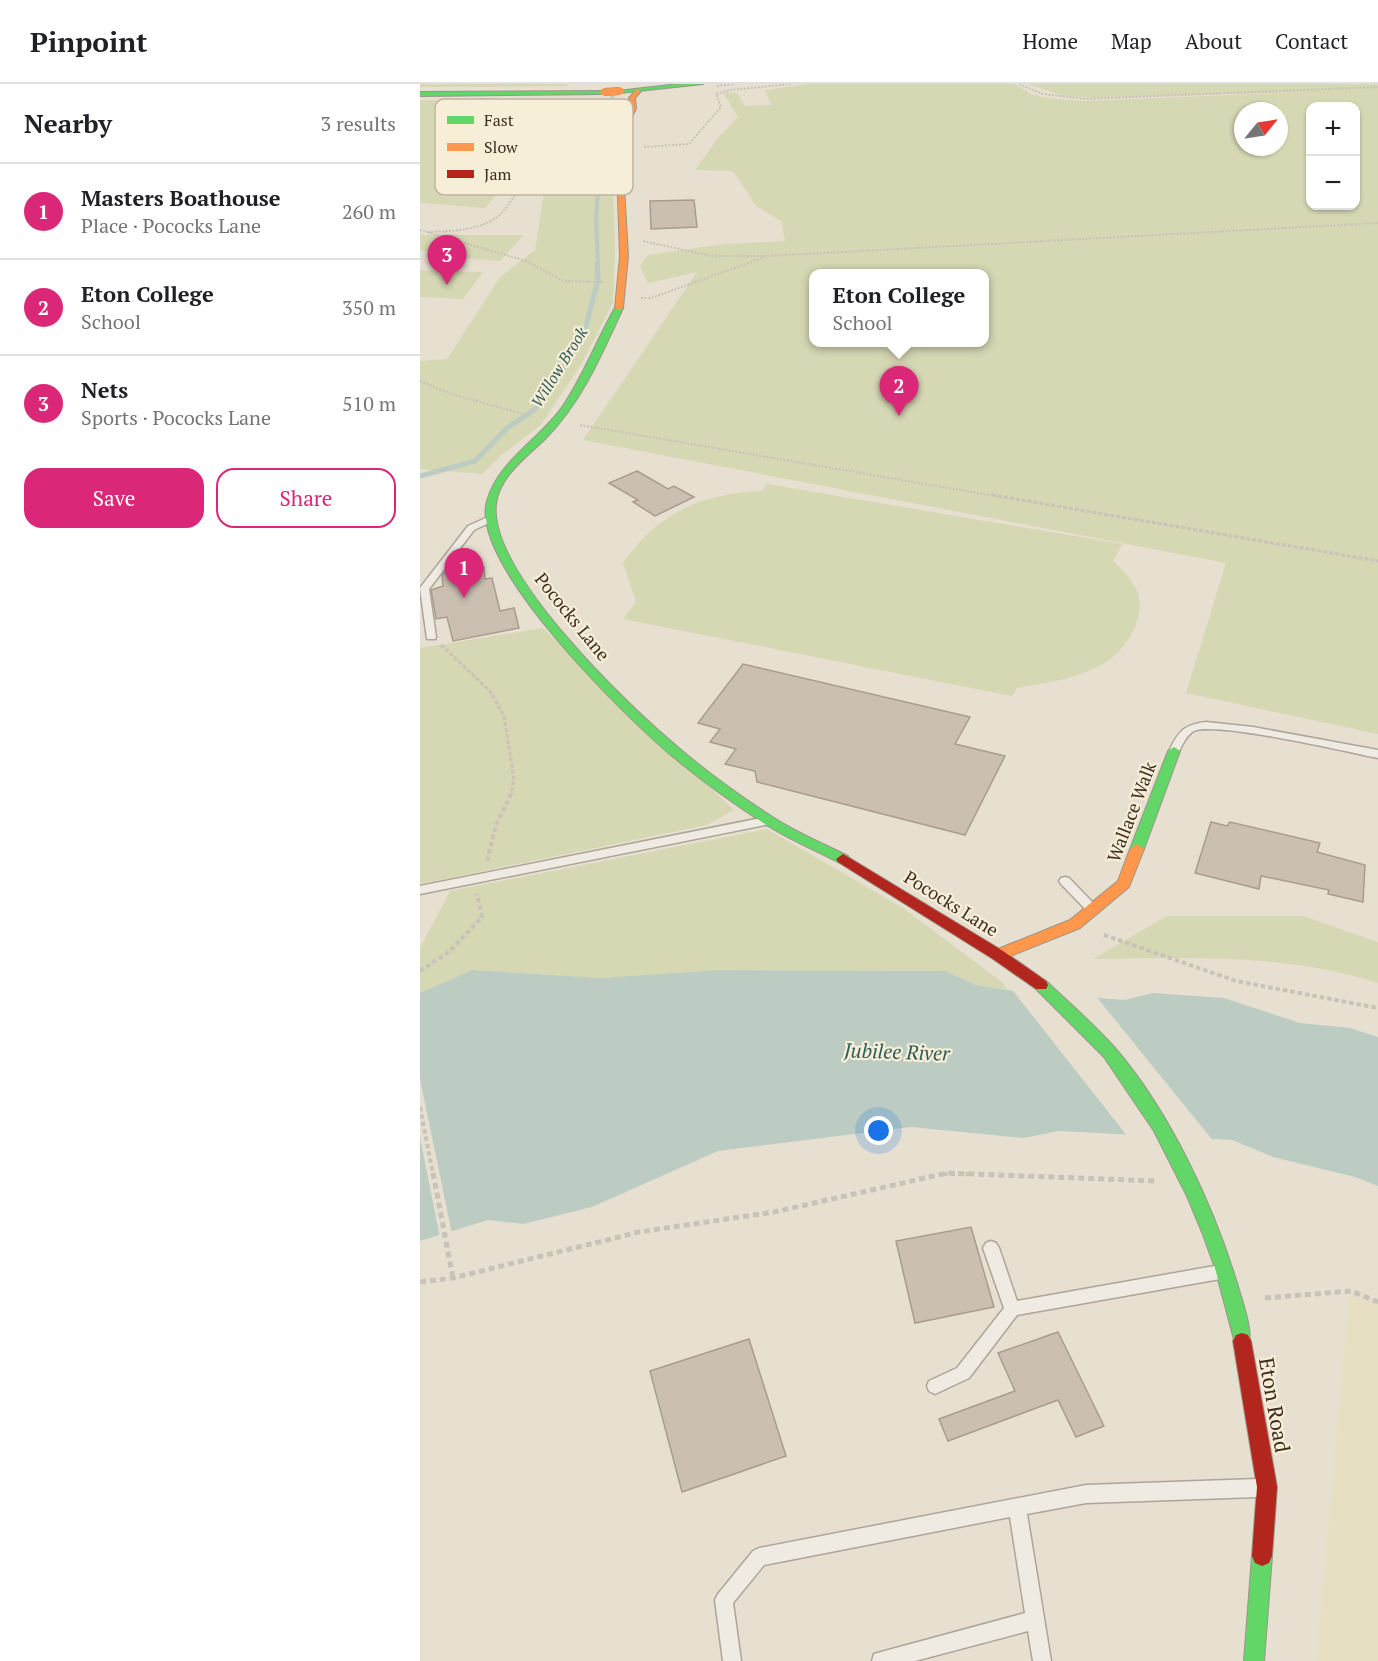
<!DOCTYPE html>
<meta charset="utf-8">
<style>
body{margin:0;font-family:"PT Serif",serif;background:#f2f2f2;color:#202124}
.controls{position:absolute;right:18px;top:18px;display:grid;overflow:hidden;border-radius:12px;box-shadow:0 2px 4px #0004}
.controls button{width:54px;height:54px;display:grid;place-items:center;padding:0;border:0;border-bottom:2px solid #e0e0e0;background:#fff;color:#202124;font:30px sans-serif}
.compass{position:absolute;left:814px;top:18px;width:54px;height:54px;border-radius:50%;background:#fff;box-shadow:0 2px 4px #0004;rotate:60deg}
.you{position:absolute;left:459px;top:1047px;width:21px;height:21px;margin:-15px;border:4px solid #fff;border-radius:50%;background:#1a73e8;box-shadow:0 0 0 9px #1a73e833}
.badge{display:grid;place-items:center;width:39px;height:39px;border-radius:50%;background:#db2777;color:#fff;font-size:20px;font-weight:700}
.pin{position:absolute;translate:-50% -50px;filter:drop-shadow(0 2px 3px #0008)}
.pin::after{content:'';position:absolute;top:32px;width:21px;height:18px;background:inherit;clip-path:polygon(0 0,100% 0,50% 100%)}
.popup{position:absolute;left:389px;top:185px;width:180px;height:78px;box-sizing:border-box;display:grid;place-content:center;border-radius:12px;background:#fff;filter:drop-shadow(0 2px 4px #0005);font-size:20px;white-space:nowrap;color:#757577}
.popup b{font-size:22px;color:#202124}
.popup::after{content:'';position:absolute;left:50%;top:100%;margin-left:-12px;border:12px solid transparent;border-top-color:#fff}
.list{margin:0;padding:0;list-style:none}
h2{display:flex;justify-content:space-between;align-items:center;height:78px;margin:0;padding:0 24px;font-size:26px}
h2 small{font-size:20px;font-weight:400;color:#757577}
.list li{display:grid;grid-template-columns:39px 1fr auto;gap:18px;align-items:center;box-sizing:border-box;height:96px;padding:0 24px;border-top:2px solid #e0e0e0}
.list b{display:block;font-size:22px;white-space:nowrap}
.list p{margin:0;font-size:20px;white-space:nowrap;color:#757577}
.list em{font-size:20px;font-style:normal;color:#757577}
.actions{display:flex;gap:12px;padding:18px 24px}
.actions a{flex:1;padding:14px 0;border:2px solid #db2777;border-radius:18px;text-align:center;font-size:21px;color:#db2777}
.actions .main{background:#db2777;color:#fff}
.map{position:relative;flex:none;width:958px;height:1577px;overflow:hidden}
header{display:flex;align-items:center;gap:36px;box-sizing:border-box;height:84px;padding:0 30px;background:#fff;border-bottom:2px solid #e0e0e0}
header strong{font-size:28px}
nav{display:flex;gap:33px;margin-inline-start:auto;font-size:21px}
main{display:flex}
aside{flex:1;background:#fff}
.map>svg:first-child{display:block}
.farmland{fill:#e6dfc2}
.green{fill:#d6d7b3;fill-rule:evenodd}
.water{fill:#bcccc2}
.pier{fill:#e7e0d1}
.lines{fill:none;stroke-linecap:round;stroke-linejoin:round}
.stream-far1{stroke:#bcccc2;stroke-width:4}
.stream{stroke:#bcccc2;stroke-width:5}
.building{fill:#cbbfb2;stroke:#a89c90;stroke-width:1.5}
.lane-casing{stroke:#ada599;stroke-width:3}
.fast-casing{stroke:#9c958a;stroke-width:2}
.slow-casing{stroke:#9c958a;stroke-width:2}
.jam-casing{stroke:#9c958a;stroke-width:2}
.path-far3{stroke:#c8c2b9;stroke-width:2;stroke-dasharray:2 1.5;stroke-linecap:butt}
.path-far2{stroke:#c8c2b9;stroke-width:3;stroke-dasharray:4 2;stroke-linecap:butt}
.path-far1{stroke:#c8c2b9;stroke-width:4;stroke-dasharray:4.5 3;stroke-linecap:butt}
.path{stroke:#c8c2b9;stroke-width:5;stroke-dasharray:6 4;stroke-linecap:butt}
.lane{fill:#efebe3;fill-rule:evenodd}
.fast{fill:#63d668;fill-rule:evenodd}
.slow{fill:#ff974d;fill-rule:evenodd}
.jam{fill:#b3261e;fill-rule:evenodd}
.slow-bridge-casing{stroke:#9c958a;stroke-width:8;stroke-linecap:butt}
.slow-bridge{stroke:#ff974d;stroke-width:7}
.labels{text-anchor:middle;stroke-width:4.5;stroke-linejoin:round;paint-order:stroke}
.far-water-label{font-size:16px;font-style:italic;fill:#2f5d5a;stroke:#f7eed8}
.street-label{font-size:18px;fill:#3d2e20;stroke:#f7eed8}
.water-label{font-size:20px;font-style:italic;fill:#2f5d5a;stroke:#f7eed8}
.near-street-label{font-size:21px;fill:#3d2e20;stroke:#f7eed8}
.key{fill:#f7eed8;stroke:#bfb4a1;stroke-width:1.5}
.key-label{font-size:16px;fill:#3d2e20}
</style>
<header>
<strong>Pinpoint</strong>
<nav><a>Home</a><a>Map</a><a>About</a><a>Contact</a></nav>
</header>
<main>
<aside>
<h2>Nearby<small>3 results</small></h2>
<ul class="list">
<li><span class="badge">1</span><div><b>Masters Boathouse</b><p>Place · Pococks Lane</p></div><em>260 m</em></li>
<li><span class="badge">2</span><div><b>Eton College</b><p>School</p></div><em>350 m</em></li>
<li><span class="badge">3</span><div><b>Nets</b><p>Sports · Pococks Lane</p></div><em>510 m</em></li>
</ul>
<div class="actions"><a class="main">Save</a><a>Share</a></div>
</aside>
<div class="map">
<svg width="958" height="1577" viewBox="0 0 958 1577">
<rect width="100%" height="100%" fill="#e7e0d1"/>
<path class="farmland" d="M929 1212 958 1219V1577H896Z"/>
<path class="green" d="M0 0H148L147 2 0 3Z
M388 0H595L611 10 625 14 665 17 882 8 670 14 645 12 607 0H958V650L766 609 806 479 163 356 277 188 228 199 220 182 228 171 304 160 365 157 361 137 336 122 313 87 275 86 297 55 318 33 303 8 317 9 325 22 351 21 345 6ZM890 22H936V122H890ZM823 27H859V63H823ZM394 190H564V258H394Z
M190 15 205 17 192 73 195 165 193 218 162 279 121 341 84 369 62 390 0 385V277L27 275 80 193 115 166 126 96 162 69 165 19Z
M0 16H131L129 50 65 124 0 119Z
M0 150 4 151H104L80 177 53 175 0 166Z
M0 186 63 188 43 215 0 213Z
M347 400 702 460 693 477C713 495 727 512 716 540 696 591 645 595 597 604L592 612 203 535 216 518 203 479C239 428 280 410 342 407Z
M123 544 314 726 287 741 0 800V564Z
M347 745 483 824 583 899 587 906 556 901 525 887 296 886 181 894 52 886 0 909V864L30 807Z
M747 832H883L958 858V899C867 869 767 874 673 875Z"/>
<path class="water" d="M52 886 181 894 296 886 525 887 556 901 587 906 704 916 733 909 804 914 880 939 930 944 958 953V1102L935 1093 853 1073 812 1056 639 1047 604 1054 491 1043 298 1067 172 1123 103 1140 68 1136 0 1157V909Z"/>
<path class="pier" d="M590 903 675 911 794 1058 708 1053Z
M0 995 32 1150 20 1154 0 1053Z"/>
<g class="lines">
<path class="stream-far1" d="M178 181 176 132 185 31 192 18 193 6"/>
<path class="stream" d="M0 392 55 377 87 344 114 326 135 299 165 246 178 196 177 180"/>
</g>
<path class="building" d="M274 116 277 143 231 145 230 117Z
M217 387 248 405 254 402 274 413 235 432 213 418 218 416 189 399Z
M64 483 65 495 72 494 80 527 94 524 99 544 33 557 27 533 16 535 11 506 23 502 22 492 24 489Z
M323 580 550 633 535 660 585 672 545 751 337 698 335 687 305 680 316 665 290 658 300 645 278 639Z
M791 738 807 742 810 738 900 759 897 768 945 781 943 818 908 810 909 806 841 792 839 805 775 789Z
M551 1143 574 1223 495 1239 476 1157Z
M638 1248 684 1342 656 1353 638 1316 528 1357 519 1335 595 1307 578 1269Z
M329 1255 366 1372 262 1408 230 1287Z"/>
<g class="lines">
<g class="lane-casing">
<path id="lane" d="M68 433 73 436 71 438 54 446 9 505 16 553 15 555H7L0 504 48 442Z
M786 638 833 643 958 666V674C928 668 795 637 774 647 766 651 762 662 758 669H750L749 667C759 647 763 641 786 638Z
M346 733 350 734 352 737 350 740 0 810V802Z
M645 793 649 794 677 823 679 826 677 829H669L641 800 639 797 641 794Z
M571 1157 576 1159 579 1164 597 1217 800 1181 805 1183 808 1188 805 1193 800 1195 597 1231 549 1294 515 1310 509 1307 507 1302 509 1297 537 1284 584 1224 563 1164 566 1159Z
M837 1395 843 1398 846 1404 843 1410 837 1413 666 1419 607 1430 631 1577H613L608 1547 495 1577H452L454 1570 461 1568 605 1529 590 1433 344 1481 313 1519 321 1577H303L295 1516 298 1510 333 1467 339 1464 666 1401Z"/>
</g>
<g class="fast-casing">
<path id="fast" d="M259 0H283L200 9 197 7Z
M186 7 184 10 0 12V8Z
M196 222 203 224C182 270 161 320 124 356 106 373 79 393 76 420 68 488 209 623 260 665 288 689 320 712 351 732 375 748 402 759 428 772L430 775 428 778H418C393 765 366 754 342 738 311 718 280 695 251 671 204 631 49 480 67 417 78 377 120 355 143 322 164 291 177 255 196 222Z
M754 663 760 667 724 765 722 768H712L710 765 748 667Z
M621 896 626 897C649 919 674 940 695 964 750 1028 795 1124 819 1206 823 1219 834 1251 828 1263L822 1265 816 1263 795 1184 782 1148 767 1112 734 1047 684 973 616 905 614 901 616 897Z
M842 1462 849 1465 852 1472 844 1577H824L832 1472 835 1465Z"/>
</g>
<g class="slow-casing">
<path id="slow" d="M216 6 221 7 215 14 216 24 210 38 203 85 208 172 203 224 199 226 195 224 200 172 197 85 204 38 210 24 209 14Z
M717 760 724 765 709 803 660 844 583 875H573L571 871 573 867 650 836 698 797 710 765Z"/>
</g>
<g class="jam-casing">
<path id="jam" d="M423 770 583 867 626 897 628 901 626 905H616L573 875 418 778 416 775Z
M822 1249 828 1251 831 1257 857 1403 852 1472 849 1479 842 1482 835 1479 832 1472 837 1403 813 1257 816 1251Z"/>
</g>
<path class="path-far3" d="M599 0 623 10 666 15 958 3
M297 2 314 0
M224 63 269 60 301 23 296 10 310 6 372 0
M0 146 106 177 144 197 182 198
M8 148C29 147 52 147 71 137 85 130 91 115 101 103 122 76 153 66 186 64
M223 157 292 172H348L958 139
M221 214H231L345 173
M0 297 34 311 111 332
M160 341 581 413"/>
<path class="path-far2" d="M572 411 958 477
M21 561 70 607 84 632 94 695 91 710"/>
<path class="path-far1" d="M67 777 76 741 92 708
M684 851 816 897 958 924
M0 887 30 867 62 833 57 810
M0 1023 13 1090
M523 1090H553"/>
<path class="path" d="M13 1089 33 1194
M0 1198 33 1194 219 1148 354 1128 527 1089 737 1097
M845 1214 931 1207 958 1218"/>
<use href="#lane" class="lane"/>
<use href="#fast" class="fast"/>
<use href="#slow" class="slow"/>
<use href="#jam" class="jam"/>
<g class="slow-bridge-casing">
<path id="slow-bridge" d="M184 8 200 7"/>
</g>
<use href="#slow-bridge" class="slow-bridge"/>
</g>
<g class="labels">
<g class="far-water-label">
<text transform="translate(139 283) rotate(-58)" y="6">Willow Brook</text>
</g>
<g class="street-label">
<text transform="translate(152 533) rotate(51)" y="6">Pococks Lane</text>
<text transform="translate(712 728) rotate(-69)" y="6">Wallace Walk</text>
<text transform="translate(531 820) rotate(32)" y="6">Pococks Lane</text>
</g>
<g class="water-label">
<text transform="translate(477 968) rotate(2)" y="7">Jubilee River</text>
</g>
<g class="near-street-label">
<text transform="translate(854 1321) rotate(80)" y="7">Eton Road</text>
</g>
</g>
<rect x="15" y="15" width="198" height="96" rx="9" class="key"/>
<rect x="27" y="32" width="27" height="8" fill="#63d668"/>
<rect x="27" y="59" width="27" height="8" fill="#ff974d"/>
<rect x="27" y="86" width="27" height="8" fill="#b3261e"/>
<g class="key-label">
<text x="64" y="42">Fast</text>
<text x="64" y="69">Slow</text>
<text x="64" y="96">Jam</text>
</g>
</svg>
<div class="controls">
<button>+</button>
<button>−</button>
</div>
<svg class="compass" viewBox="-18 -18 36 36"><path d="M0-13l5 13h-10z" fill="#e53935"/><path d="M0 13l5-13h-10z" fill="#757577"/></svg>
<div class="you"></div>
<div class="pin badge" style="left:44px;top:514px">1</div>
<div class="pin badge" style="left:479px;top:332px">2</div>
<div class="popup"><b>Eton College</b>School</div>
<div class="pin badge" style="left:27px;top:201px">3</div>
</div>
</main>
